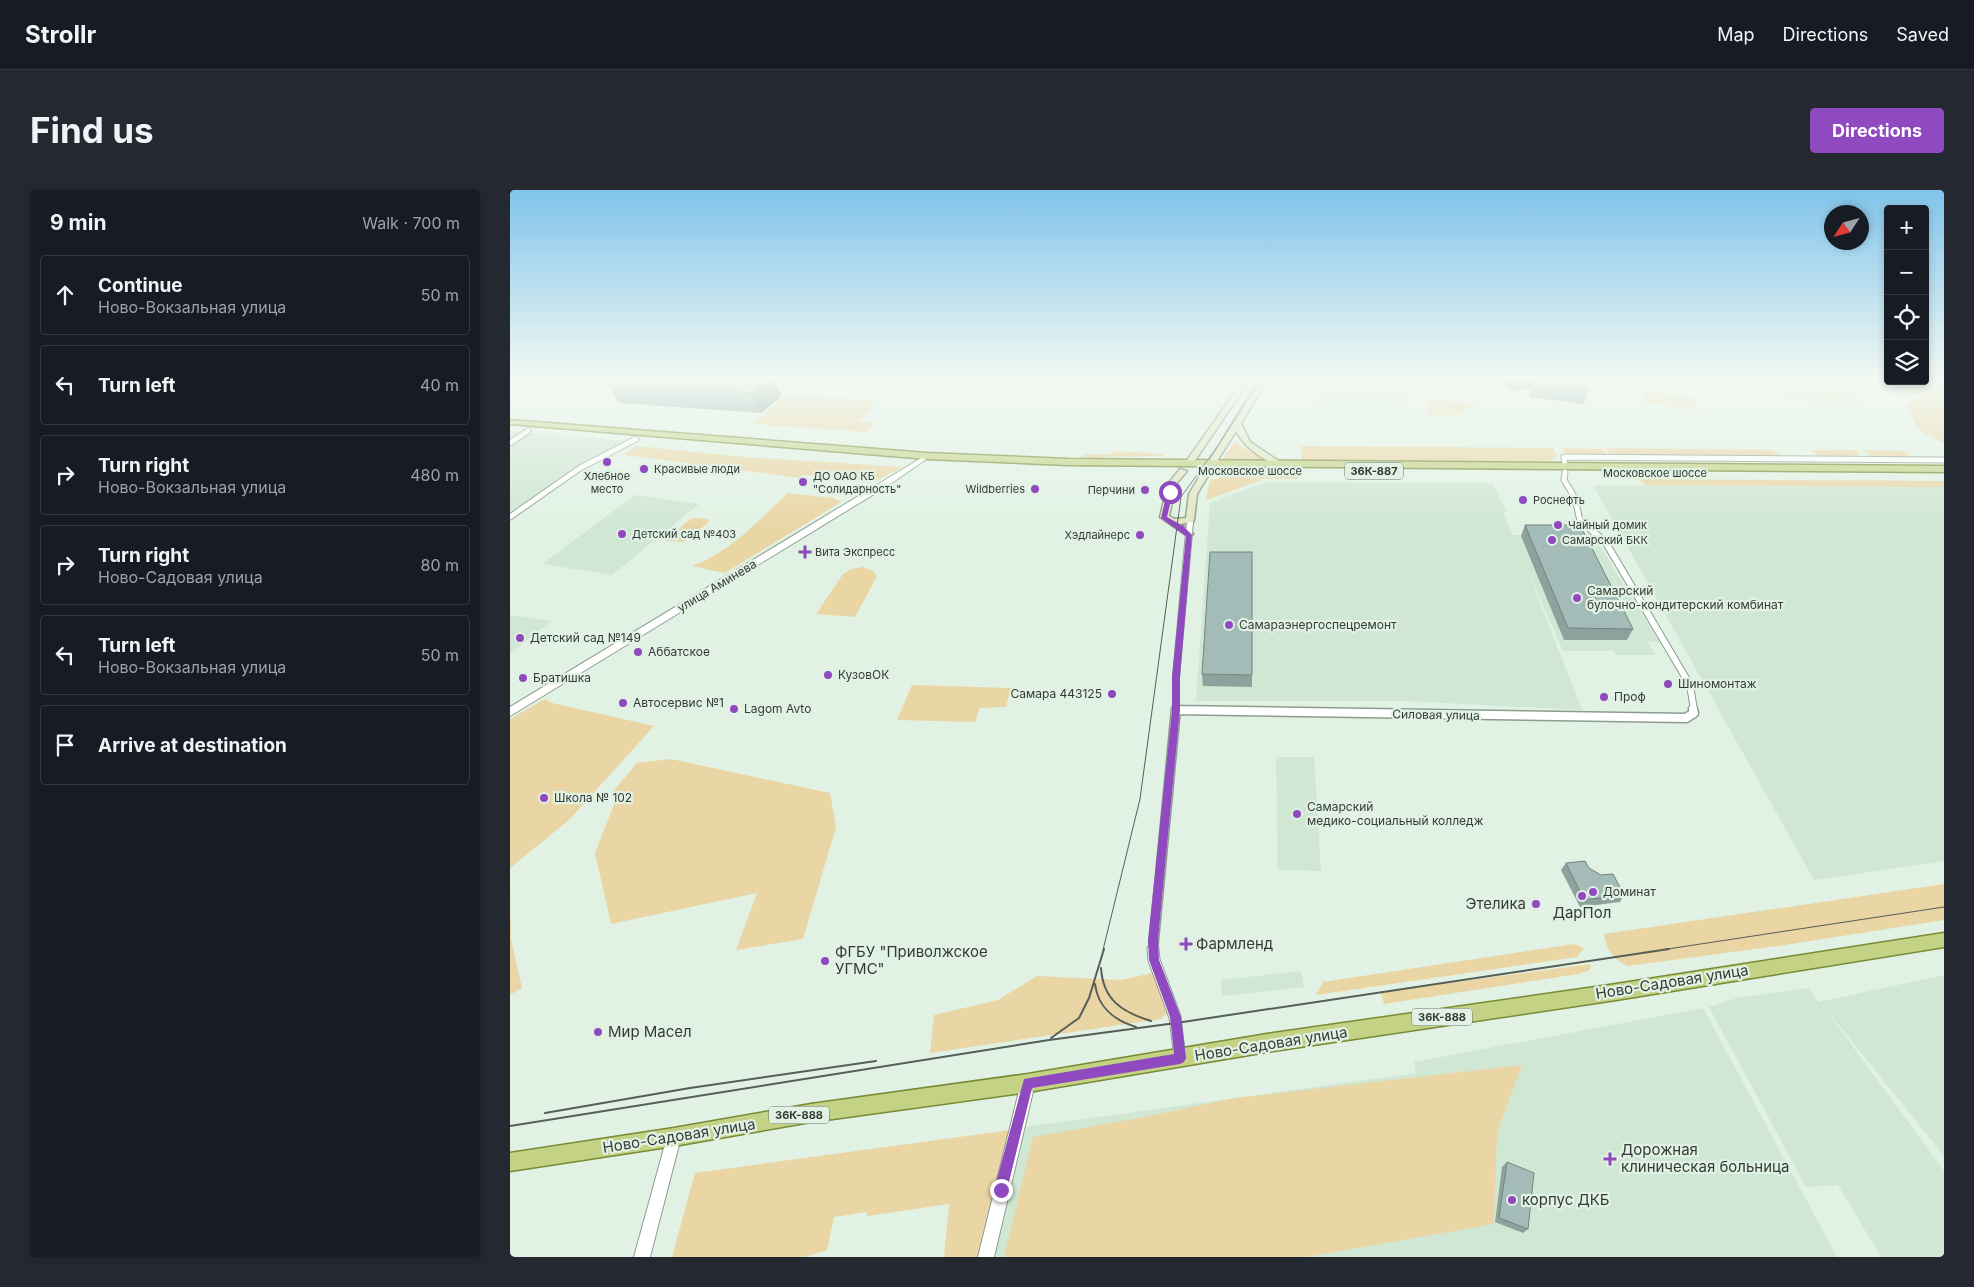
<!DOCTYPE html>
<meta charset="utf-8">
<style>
body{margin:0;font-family:Inter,sans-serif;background:#242831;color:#f1f3f6}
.controls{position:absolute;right:15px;top:15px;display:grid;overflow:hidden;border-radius:5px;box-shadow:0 2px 8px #0003}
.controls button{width:45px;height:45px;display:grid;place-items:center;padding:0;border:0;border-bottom:1px solid #363941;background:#171b24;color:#f1f3f6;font:25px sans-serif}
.compass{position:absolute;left:1314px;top:15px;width:45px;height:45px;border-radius:50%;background:#171b24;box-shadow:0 2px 8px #0003;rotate:234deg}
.stop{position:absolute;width:15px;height:15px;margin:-11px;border:4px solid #8e4abe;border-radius:50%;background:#fff}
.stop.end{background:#8e4abe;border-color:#fff;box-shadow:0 1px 5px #0008}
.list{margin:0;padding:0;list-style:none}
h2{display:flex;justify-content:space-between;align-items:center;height:65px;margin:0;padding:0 20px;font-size:21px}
h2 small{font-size:16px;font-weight:400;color:#9ea1a6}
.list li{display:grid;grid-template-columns:32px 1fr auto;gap:15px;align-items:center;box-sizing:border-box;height:80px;margin:0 10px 10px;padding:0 10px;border:1px solid #363941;border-radius:5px}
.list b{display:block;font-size:19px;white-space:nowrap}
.list p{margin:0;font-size:16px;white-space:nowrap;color:#9ea1a6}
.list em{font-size:16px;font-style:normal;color:#9ea1a6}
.icon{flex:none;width:28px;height:28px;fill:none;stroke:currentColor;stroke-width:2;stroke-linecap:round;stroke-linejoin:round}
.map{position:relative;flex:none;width:1434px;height:1067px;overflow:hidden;border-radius:5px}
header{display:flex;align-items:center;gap:30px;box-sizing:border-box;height:70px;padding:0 25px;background:#171b24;border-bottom:1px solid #363941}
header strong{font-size:24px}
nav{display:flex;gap:28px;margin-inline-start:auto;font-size:18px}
.intro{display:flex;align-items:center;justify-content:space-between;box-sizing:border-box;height:120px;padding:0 30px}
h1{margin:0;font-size:35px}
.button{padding:12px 22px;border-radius:5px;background:#8e4abe;color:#fff;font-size:18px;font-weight:700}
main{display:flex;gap:30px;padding:0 30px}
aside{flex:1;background:#171b24;border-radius:5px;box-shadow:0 2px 8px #0003}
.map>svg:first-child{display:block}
.built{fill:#d0e7d4}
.green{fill:#ead5a4}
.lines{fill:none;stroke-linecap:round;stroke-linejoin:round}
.minor-far3-casing{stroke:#8c9c8f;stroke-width:7}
.minor-far2-casing{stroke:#8c9c8f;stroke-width:8}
.minor-far1-casing{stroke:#8c9c8f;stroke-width:11}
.minor-casing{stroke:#8c9c8f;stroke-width:13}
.tertiary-casing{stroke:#8c9c8f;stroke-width:2}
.secondary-casing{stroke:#8c9c8f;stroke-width:3}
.primary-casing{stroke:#788a35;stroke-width:3}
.minor-far3{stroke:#fff;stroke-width:5}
.minor-far2{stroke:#fff;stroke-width:6}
.minor-far1{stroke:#fff;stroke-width:8}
.minor{stroke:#fff;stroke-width:11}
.tertiary{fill:#fff;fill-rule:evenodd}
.secondary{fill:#e1e8c2;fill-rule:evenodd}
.primary{fill:#c4d285;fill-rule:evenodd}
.tram-far1{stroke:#555e57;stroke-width:1}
.tram{stroke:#555e57;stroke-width:2}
.wall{fill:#8da29d}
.shaded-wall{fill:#738480}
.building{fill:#a4bcb7;stroke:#738480}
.route{fill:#8e4abe}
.poi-dot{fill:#8e4abe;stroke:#e1f2e4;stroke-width:2}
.labels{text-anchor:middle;stroke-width:4.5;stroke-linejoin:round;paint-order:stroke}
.far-poi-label{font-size:11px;fill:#343b36;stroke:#e1f2e4;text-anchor:start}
.far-street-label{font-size:11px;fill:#343b36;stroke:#e1f2e4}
.shield{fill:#e1f2e4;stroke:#68726a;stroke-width:1}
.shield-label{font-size:11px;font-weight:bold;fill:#343b36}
.street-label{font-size:12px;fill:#343b36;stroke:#e1f2e4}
.poi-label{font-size:12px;fill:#343b36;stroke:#e1f2e4;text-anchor:start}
.near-poi-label{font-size:15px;fill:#343b36;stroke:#e1f2e4;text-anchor:start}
.near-street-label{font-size:15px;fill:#343b36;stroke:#e1f2e4}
</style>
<header>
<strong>Strollr</strong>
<nav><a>Map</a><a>Directions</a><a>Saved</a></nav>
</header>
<div class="intro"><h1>Find us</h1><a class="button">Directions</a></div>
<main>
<aside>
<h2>9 min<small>Walk · 700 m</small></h2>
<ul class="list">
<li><svg class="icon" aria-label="ahead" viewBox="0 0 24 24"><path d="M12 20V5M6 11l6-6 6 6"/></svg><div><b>Continue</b><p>Ново-Вокзальная улица</p></div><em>50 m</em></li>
<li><svg class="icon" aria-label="left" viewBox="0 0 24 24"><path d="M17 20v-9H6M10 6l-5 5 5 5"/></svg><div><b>Turn left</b></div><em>40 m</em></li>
<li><svg class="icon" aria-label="right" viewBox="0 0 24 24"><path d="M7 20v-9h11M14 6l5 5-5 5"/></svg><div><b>Turn right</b><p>Ново-Вокзальная улица</p></div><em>480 m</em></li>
<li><svg class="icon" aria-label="right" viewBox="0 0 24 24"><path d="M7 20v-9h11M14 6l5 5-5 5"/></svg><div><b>Turn right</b><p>Ново-Садовая улица</p></div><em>80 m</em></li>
<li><svg class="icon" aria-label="left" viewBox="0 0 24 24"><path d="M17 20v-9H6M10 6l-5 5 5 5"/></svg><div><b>Turn left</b><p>Ново-Вокзальная улица</p></div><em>50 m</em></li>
<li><svg class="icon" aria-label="arrive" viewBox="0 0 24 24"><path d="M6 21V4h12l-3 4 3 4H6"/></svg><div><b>Arrive at destination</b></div></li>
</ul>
</aside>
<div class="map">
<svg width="1434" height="1067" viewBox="0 0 1434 1067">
<rect width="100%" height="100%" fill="#e1f2e4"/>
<path class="built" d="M817 188H825L898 198 888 224 804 212Z
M1234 188H1335L1349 218 1271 208Z
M0 241 115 251 0 322Z
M755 292 982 293 996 321 993 323 1002 345 1084 346 1150 453 1137 451 1145 465H1106L1104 461H1053L1014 372 1072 520 895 511H686L700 313Z
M1083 295 1434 297V671L1304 690Z
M125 305 189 314 102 385 32 374Z
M0 425 41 431 0 464Z
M766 567H804L811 681 768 680Z
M791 781 794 797 712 806 711 790Z
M1434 785V966L1311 813 1434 981V1067H1371L1328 995 1296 997 1199 817 1227 808 1299 798 1309 812Z
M1193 818 1327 1067H485L515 937 906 883 904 872Z"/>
<path class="green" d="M1415 188H1434V254L1408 239 1396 217 1405 207 1395 191H1415Z
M1316 197 1330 199 1336 211 1318 210 1312 198Z
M1132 201 1183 207 1187 220 1131 213 1134 212Z
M275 205 360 210 365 216 349 231 366 233 357 242 243 234Z
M918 209 966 213 949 225H918Z
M724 253H727L755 271H714L712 270Z
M126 256 235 267 393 277 364 292 294 285 290 288 114 265Z
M792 256 1043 258 1047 266 1042 270 1028 272 792 270Z
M1052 258 1093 259 1097 265 1056 264Z
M1096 258 1260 260 1273 265H1100Z
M1302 260H1345L1350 264 1347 267 1309 266Z
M1352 260 1394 261 1402 268 1364 267Z
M605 261 653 264V266L595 267 587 270 568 269 574 264H601Z
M711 283 789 285 788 289H743L752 290 696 310 700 289H709Z
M1128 289 1434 291V297L1136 295Z
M278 303 323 308 331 312 215 383 182 376C221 362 249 330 278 303Z
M185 328 198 329 199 332 174 352 156 351V349L181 329Z
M353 377 363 381 367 386 345 427 306 424 333 384 342 379Z
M402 495 501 498 496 517 470 518 465 532 387 530Z
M35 509 42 513 144 536 59 630 0 678V529Z
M161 569 320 603 326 637 293 749 226 760 247 703 101 734 85 663 105 612 101 604 127 573Z
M0 686 1 749 12 798 0 805Z
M1434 694V730L1275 755 1118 776C1105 771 1096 759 1094 744Z
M1064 754 1074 758 1067 767 806 805 813 792Z
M1081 774 1080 780 1068 784 874 814 871 802Z
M648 782 662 818 651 829 420 863 424 825 488 810 527 786 610 790Z
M1012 875 987 942 984 1034 796 1067H494L523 947 629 928 726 908Z
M508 939 476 1067H434L439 1014 357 1026V1022L324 1027 317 1060 296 1067H162L185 983Z"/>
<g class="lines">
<g class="minor-far3-casing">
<path id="minor-far3" d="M271 199 291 188
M0 253 18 241
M1055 276 1054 267 1434 270
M1055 282 1054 290 1065 308 1070 331 1073 334
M0 327 70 278 126 249
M680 334V330"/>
</g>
<g class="minor-far2-casing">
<path id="minor-far2" d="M1072 332 1096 353 1180 495 1184 520
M666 520H675
M666 520V487L680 332"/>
</g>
<g class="minor-far1-casing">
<path id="minor-far1" d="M666 520 1176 528 1184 523 1183 519
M643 760 666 519"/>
</g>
<g class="minor-casing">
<path id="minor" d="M643 759 644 770 665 827 670 869"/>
</g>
<g class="tertiary-casing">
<path id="tertiary" d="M413 267 416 269 415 270 379 295 0 526V517Z
M518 886 523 888 525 893 484 1067H468L511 893 513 888Z
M164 940 169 942 171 947 140 1067H124L157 947 159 942Z"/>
</g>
<g class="secondary-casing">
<path id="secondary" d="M735 188H741L682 275H676L675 273Z
M753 188H759L731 233 740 252 773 274 766 276C749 266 735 258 726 241L704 276H698L697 274Z
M670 279 677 281 666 294 659 326 665 329 676 328 679 304 694 279 701 281 687 304 684 330 683 332 670 334 683 344 679 347 650 327 658 294Z"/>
</g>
<g class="primary-casing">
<path id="primary" d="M0 230 417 263 558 269 1434 276V282L558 275 417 269 0 234Z
M1434 743V757L1106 810 757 862 518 902 301 932 164 956 0 981V963L164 938 301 914 518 884 757 844 1106 794Z"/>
</g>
<use href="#minor-far3" class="minor-far3"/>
<use href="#minor-far2" class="minor-far2"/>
<use href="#minor-far1" class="minor-far1"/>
<use href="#minor" class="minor"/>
<use href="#tertiary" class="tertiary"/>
<use href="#secondary" class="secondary"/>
<use href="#primary" class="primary"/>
<path class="tram-far1" d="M593 760 630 609 671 307 707 257 749 188
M1151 760 1434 717"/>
<path class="tram" d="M591 778C593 810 612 822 641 831
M585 794C588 818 604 830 626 837
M541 848 569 828 579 808 594 759
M35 923 180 898 366 871
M0 936 539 850 666 833 1159 759"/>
</g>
<path class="wall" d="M263 188 271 206 251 223 108 213 96 192Z
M983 188H1066L1078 202 1074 214 1019 207 1020 198 1003 201Z
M1015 335 1123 439 1117 450H1054L1011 346Z
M692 484 742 485V497L693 496Z
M1056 673 1079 678 1114 705 1110 712 1070 717 1051 680Z
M997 972 1018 1039 1013 1043 985 1032 992 977Z"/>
<path class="shaded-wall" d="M260 188H263L271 206 251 223 242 203Z
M1016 188H1023L1020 198 1003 201 1006 190Z"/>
<path class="building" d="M103 188H260L242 203 96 192Z
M1003 188H1016L1006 190Z
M1023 188H1066L1078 189V202L1023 195Z
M1015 335H1070L1123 439 1058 438Z
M700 362H742V485L692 484Z
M1075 671 1079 678 1091 685 1103 684 1114 705 1074 710 1056 673Z
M997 972 1024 983 1018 1039 989 1028Z"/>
<linearGradient id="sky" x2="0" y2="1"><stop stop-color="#81c4eb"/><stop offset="0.56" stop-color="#f2f9f3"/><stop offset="1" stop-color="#f2f9f3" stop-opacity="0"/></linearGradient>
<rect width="1434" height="337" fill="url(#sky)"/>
<path class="route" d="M660 300 663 302 657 327 673 336 682 345 670 487V520L648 750 649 770 671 827 676 868 674 872 670 874 522 898 497 1000 495 1005 491 1007 486 1005 484 1000 514 889 664 864 660 827 639 770 638 750 662 520V487L676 346 651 328 657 302Z"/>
<g class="poi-dot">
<circle cx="97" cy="272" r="5"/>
<circle cx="134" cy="279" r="5"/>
<circle cx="293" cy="292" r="5"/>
<circle cx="525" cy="299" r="5"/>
<circle cx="635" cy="300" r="5"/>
<circle cx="1013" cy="310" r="5"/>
<circle cx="1048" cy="335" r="5"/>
<circle cx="112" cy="344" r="5"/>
<circle cx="630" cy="345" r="5"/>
<circle cx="1042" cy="350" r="5"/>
<path d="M292.5 354.5h5v5h5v5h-5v5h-5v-5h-5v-5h5z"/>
<circle cx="1067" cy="408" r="5"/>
<circle cx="719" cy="435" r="5"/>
<circle cx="10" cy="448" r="5"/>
<circle cx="128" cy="462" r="5"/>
<circle cx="318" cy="485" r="5"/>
<circle cx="13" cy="488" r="5"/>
<circle cx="1158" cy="494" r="5"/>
<circle cx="602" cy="504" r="5"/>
<circle cx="1094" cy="507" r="5"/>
<circle cx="113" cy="513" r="5"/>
<circle cx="224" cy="519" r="5"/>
<circle cx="34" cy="608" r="5"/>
<circle cx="787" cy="624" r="5"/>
<circle cx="1083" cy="702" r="5"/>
<circle cx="1072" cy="706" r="5"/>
<circle cx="1026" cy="714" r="5"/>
<path d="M673.5 746.5h5v5h5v5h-5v5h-5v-5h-5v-5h5z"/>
<circle cx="315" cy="771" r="5"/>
<circle cx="88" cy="842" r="5"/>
<path d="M1097.5 961.5h5v5h5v5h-5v5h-5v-5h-5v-5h5z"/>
<circle cx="1002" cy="1010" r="5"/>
</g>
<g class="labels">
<g class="far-poi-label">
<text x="144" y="283">Красивые люди</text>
<text x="97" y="290" text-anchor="middle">Хлебное<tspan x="97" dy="13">место</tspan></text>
<text x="303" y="290">ДО ОАО КБ<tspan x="303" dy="13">"Солидарность"</tspan></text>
<text x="515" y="303" text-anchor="end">Wildberries</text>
<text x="625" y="304" text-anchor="end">Перчини</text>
<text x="1023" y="314">Роснефть</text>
<text x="1058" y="339">Чайный домик</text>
<text x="122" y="348">Детский сад №403</text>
<text x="620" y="349" text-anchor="end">Хэдлайнерс</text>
<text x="1052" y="354">Самарский БКК</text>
<text x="305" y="366">Вита Экспресс</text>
</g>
<g class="far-street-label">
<text x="740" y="285">Московское шоссе</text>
<text x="1145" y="287">Московское шоссе</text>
</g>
<g class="shield">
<rect x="835" y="272.5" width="58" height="17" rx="4"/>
<rect x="902" y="818.5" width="60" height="17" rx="4"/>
<rect x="259" y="916.5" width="60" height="17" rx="4"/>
</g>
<g class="shield-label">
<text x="864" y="285">36К-887</text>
<text x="932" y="831">36К-888</text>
<text x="289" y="929">36К-888</text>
</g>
<g class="street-label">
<text transform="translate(207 396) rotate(-31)" y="4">улица Аминева</text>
<text transform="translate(926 525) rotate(1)" y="4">Силовая улица</text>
</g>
<g class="poi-label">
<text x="1077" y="405">Самарский<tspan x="1077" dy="14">булочно-кондитерский комбинат</tspan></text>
<text x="729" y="439">Самараэнергоспецремонт</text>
<text x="20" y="452">Детский сад №149</text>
<text x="138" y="466">Аббатское</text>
<text x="328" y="489">КузовОК</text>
<text x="23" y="492">Братишка</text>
<text x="1168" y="498">Шиномонтаж</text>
<text x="592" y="508" text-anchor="end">Самара 443125</text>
<text x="1104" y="511">Проф</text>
<text x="123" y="517">Автосервис №1</text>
<text x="234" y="523">Lagom Avto</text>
<text x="44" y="612">Школа № 102</text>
<text x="797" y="621">Самарский<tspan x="797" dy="14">медико-социальный колледж</tspan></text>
<text x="1093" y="706">Доминат</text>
</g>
<g class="near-poi-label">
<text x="1016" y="719" text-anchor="end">Этелика</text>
<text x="1072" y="728" text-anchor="middle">ДарПол</text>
<text x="686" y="759">Фармленд</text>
<text x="325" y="767">ФГБУ "Приволжское<tspan x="325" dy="17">УГМС"</tspan></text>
<text x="98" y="847">Мир Масел</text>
<text x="1111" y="965">Дорожная<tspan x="1111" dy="17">клиническая больница</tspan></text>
<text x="1012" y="1015">корпус ДКБ</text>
</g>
<g class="near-street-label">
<text transform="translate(1162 792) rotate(-9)" y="5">Ново-Садовая улица</text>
<text transform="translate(761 854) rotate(-9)" y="5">Ново-Садовая улица</text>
<text transform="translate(169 946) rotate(-9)" y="5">Ново-Садовая улица</text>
</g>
</g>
</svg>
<div class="controls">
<button>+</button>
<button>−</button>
<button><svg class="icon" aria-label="locate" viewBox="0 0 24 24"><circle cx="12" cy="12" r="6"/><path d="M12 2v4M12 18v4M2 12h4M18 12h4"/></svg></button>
<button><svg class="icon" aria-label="layers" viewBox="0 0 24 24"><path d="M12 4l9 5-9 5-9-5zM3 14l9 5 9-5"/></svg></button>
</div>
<svg class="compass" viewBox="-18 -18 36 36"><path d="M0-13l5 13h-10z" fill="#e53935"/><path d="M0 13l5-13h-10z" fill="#9ea1a6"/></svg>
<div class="stop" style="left:660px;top:302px"></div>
<div class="stop end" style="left:491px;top:1000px"></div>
</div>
</main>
